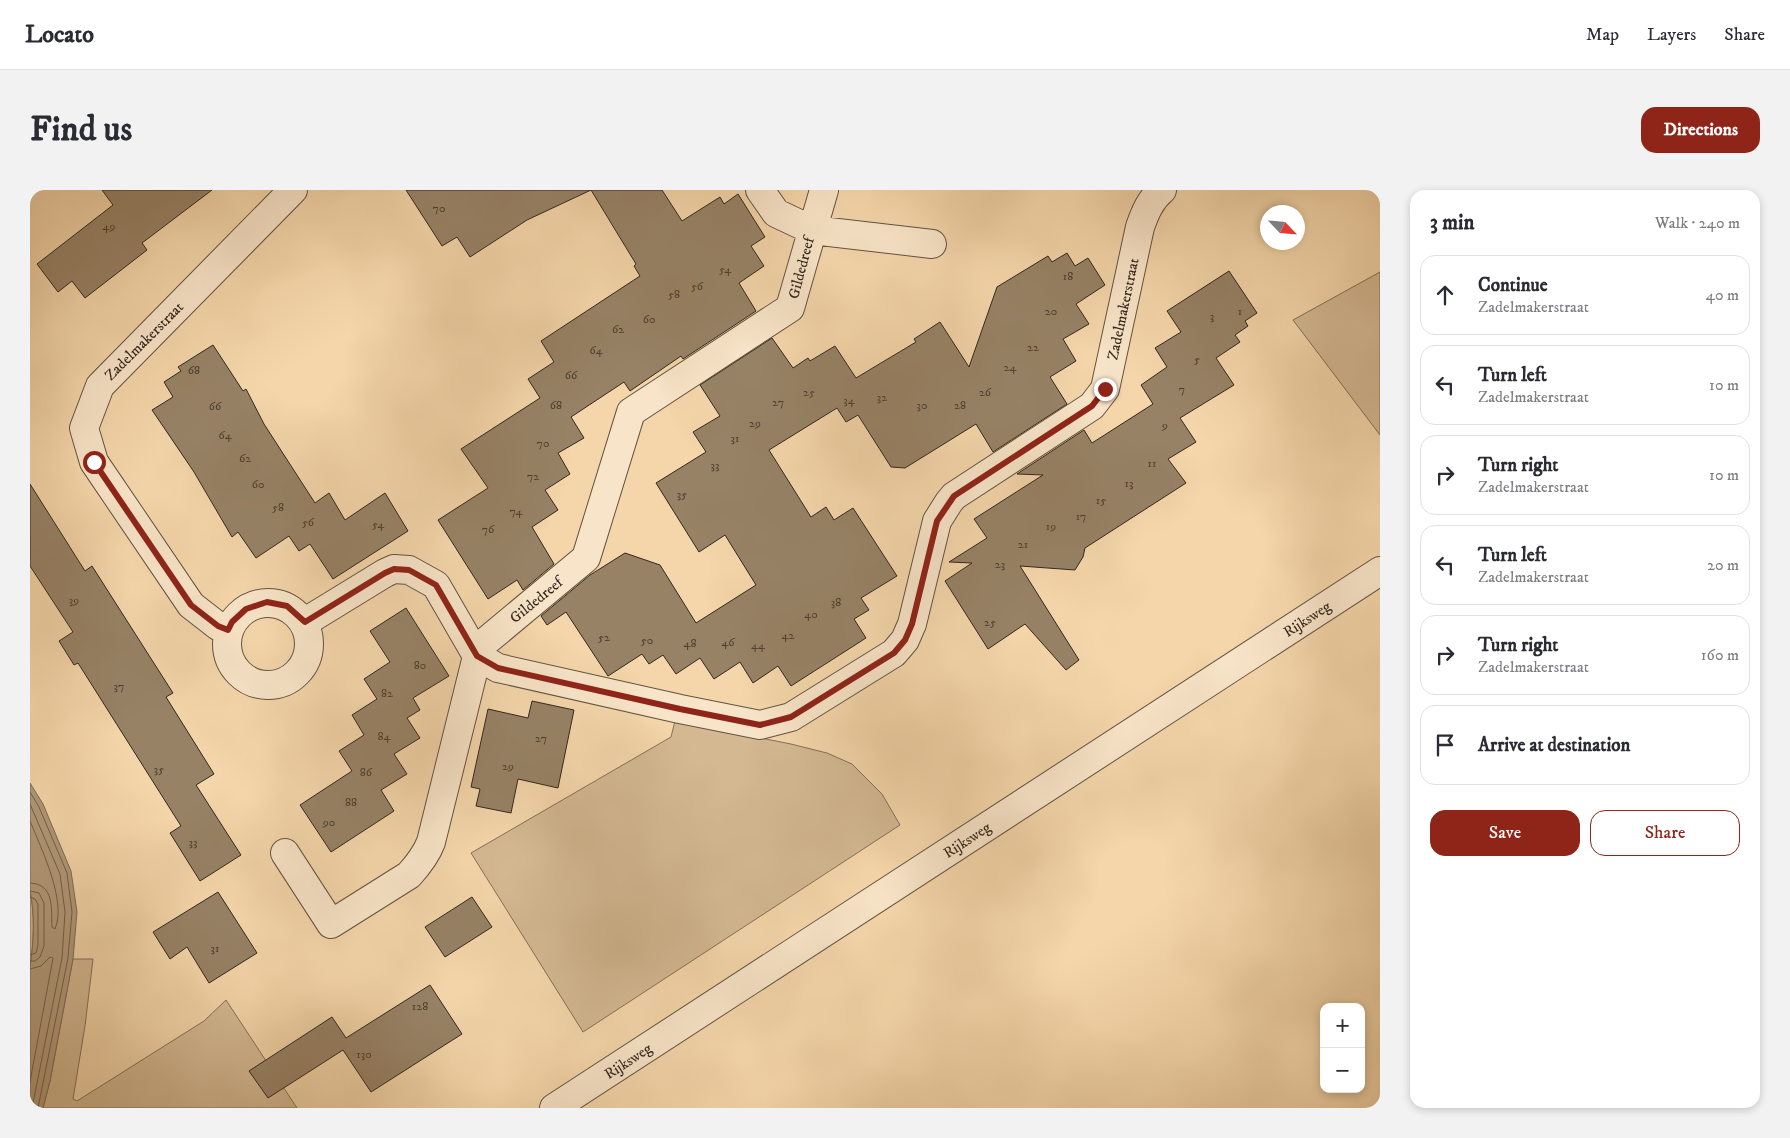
<!DOCTYPE html>
<meta charset="utf-8">
<style>
body{margin:0;font-family:"IM FELL DW Pica",serif;background:#f2f2f3;color:#2b2b33}
.controls{position:absolute;right:15px;bottom:15px;display:grid;overflow:hidden;border-radius:10px;box-shadow:0 2px 8px #0003}
.controls button{width:45px;height:45px;display:grid;place-items:center;padding:0;border:0;border-bottom:1px solid #e1e1e2;background:#fff;color:#2b2b33;font:25px sans-serif}
.compass{position:absolute;left:1230px;top:15px;width:45px;height:45px;border-radius:50%;background:#fff;box-shadow:0 2px 8px #0003;rotate:116deg}
.stop{position:absolute;width:15px;height:15px;margin:-11px;border:4px solid #8f2418;border-radius:50%;background:#fff}
.stop.end{background:#8f2418;border-color:#fff;box-shadow:0 1px 5px #0008}
.list{margin:0;padding:0;list-style:none}
h2{display:flex;justify-content:space-between;align-items:center;height:65px;margin:0;padding:0 20px;font-size:21px}
h2 small{font-size:16px;font-weight:400;color:#7c7c81}
.list li{display:grid;grid-template-columns:32px 1fr auto;gap:15px;align-items:center;box-sizing:border-box;height:80px;margin:0 10px 10px;padding:0 10px;border:1px solid #e1e1e2;border-radius:15px}
.list b{display:block;font-size:19px;white-space:nowrap}
.list p{margin:0;font-size:16px;white-space:nowrap;color:#7c7c81}
.list em{font-size:16px;font-style:normal;color:#7c7c81}
.actions{display:flex;gap:10px;padding:15px 20px}
.actions a{flex:1;padding:11px 0;border:1px solid #8f2418;border-radius:15px;text-align:center;font-size:18px;color:#8f2418}
.actions .main{background:#8f2418;color:#fff}
.icon{flex:none;width:28px;height:28px;fill:none;stroke:currentColor;stroke-width:2;stroke-linecap:round;stroke-linejoin:round}
.map{position:relative;flex:none;width:1350px;height:918px;overflow:hidden;border-radius:15px}
header{display:flex;align-items:center;gap:30px;box-sizing:border-box;height:70px;padding:0 25px;background:#fff;border-bottom:1px solid #e1e1e2}
header strong{font-size:24px}
nav{display:flex;gap:28px;margin-inline-start:auto;font-size:18px}
.intro{display:flex;align-items:center;justify-content:space-between;box-sizing:border-box;height:120px;padding:0 30px}
h1{margin:0;font-size:35px}
.button{padding:12px 22px;border-radius:15px;background:#8f2418;color:#fff;font-size:18px;font-weight:700}
main{display:flex;gap:30px;padding:0 30px}
aside{flex:1;background:#fff;border-radius:15px;box-shadow:0 2px 8px #0003}
.map>svg:first-child{display:block}
.green{fill:#d3b892;stroke:#837058}
.water{fill:#b29a7a;stroke:#7f6c55}
.lines{fill:none;stroke-linecap:round;stroke-linejoin:round}
.shore{stroke:#72604c;stroke-width:1}
.building{fill:#978266;stroke:#33271d}
.minor-casing{stroke:#635340;stroke-width:30}
.minor{stroke:#f8e4c8;stroke-width:28}
.route{stroke:#8f2418;stroke-width:6}
.labels{text-anchor:middle;stroke-width:4;stroke-linejoin:round;paint-order:stroke}
.number-label{font-size:12px;fill:#4c3e2f}
.street-label{font-size:15px;fill:#33271d;stroke:#f8e4c8}
</style>
<header>
<strong>Locato</strong>
<nav><a>Map</a><a>Layers</a><a>Share</a></nav>
</header>
<div class="intro"><h1>Find us</h1><a class="button">Directions</a></div>
<main>
<div class="map">
<svg width="1350" height="918" viewBox="0 0 1350 918">
<rect width="100%" height="100%" fill="#f4d6aa"/>
<filter id="stains"><feTurbulence type="fractalNoise" baseFrequency=".004" numOctaves="4"/><feColorMatrix values="0 0 0 0 .2 0 0 0 0 .09 0 0 0 0 .02 0 0 0 .5 -.17"/></filter>
<radialGradient id="worn" r=".72"><stop offset=".6" stop-color="#630" stop-opacity="0"/><stop offset="1" stop-color="#630" stop-opacity=".3"/></radialGradient>
<path class="green" d="M1350 82V245L1263 130Z
M645 531 761 554 797 563 822 574 852 604 870 635 553 842 441 663 641 547Z
M0 700C5 726 4 751 0 777Z
M43 769H63L55 836 43 909 47 911 174 831 196 810 267 918H13L20 891Z"/>
<path class="water" d="M0 593 13 614 41 681 47 722 43 769 20 891 13 918H0V777C4 751 5 726 0 700Z"/>
<g class="lines">
<path class="shore" d="M0 602 9 617 37 683 42 722 38 768 8 918
M0 614 30 684 35 722 32 768 2 918
M0 631C11 658 37 711 25 739L22 737C21 719 25 694 0 693
M0 701 9 703 14 713V756L10 767 5 771H0
M0 707 5 709 8 714V755L6 763 0 765
M0 779 11 776 20 767 23 768 0 892"/>
</g>
<path class="building" d="M72 0H182L112 53 117 60 55 108 42 91 28 102 7 74 83 15Z
M376 0H632L652 31 690 7 694 14 708 4 735 47 721 56 734 76 709 93 726 121 653 169 651 166 600 201 594 192 541 227 554 248 528 263 540 284 515 300 528 320 502 337 524 374 493 400 487 390 458 409 408 330 458 298 431 259 510 208 498 189 524 172 511 151 610 86 604 76 606 74 561 0 497 30 440 67 427 47 412 56Z
M1037 63 1045 76 1058 68 1075 95 1046 114 1059 134 1033 149 1046 171 1020 187 1037 214 963 262 946 234 875 278 861 277 828 225 816 232 807 218 739 260 781 327 796 317 804 330 823 318 867 386 831 408 839 420 824 429 836 448 761 496 748 476 723 493 710 472 684 489 670 468 646 484 633 465 619 474 612 464 578 486 536 422 517 435 511 426 560 385 595 363 630 375 666 433 726 395 695 345 669 362 626 293 676 262 663 242 690 226 670 195 742 148 763 178 778 168 780 171 805 156 826 188 886 152 884 149 910 132 939 177 967 97 1018 66 1022 72Z
M1199 81 1227 123 1215 131 1218 136 1205 145 1210 152 1186 168 1204 195 1150 228 1166 252 1138 269 1156 293 1055 358 1053 367 1045 380 990 376 1049 470 1036 480 995 434 958 459 915 391 942 373 919 372 957 348 944 329 1013 285 987 284 1054 240 1062 253 1123 214 1111 195 1137 177 1125 158 1151 142 1137 121Z
M183 155 213 201 216 199 234 234 285 313 299 303 315 330 355 303 378 341 303 389 280 354 269 361 259 346 226 368 208 342 202 347 164 282 122 220 143 207 134 192 151 181 148 177Z
M0 294 55 381 62 376 120 467 143 503 136 507 184 584 166 595 211 665 170 691 140 643 151 636 48 473 44 475 29 451 43 442 0 376Z
M376 418 419 486 383 508 390 520 377 528 390 548 364 564 377 584 351 600 364 621 301 662 270 615 322 581 309 561 334 545 322 525 347 509 334 489 360 472 340 441Z
M502 511 544 520 528 598 488 589 481 623 446 616 450 599 441 597 458 519 498 528Z
M188 702 227 763 179 793 157 757 140 769 123 742Z
M442 707 462 737 415 767 395 737Z
M400 795 432 844 341 902 313 860 238 908 219 881 302 827 316 848Z"/>
<g class="lines">
<g class="minor-casing">
<path id="minor" d="M730 0 746 23 782 40 902 54
M197 454a41 41 0 1 1 82 0a41 41 0 1 1-82 0Z
M275 432 355 383 364 379 379 380 406 395 447 466 468 478 650 519 730 535 761 527 864 463 875 450 882 434 907 331 919 312 924 306 1062 216 1075 199 1110 37C1115 23 1120 10 1132 0
M198 440 188 436 161 415 64 272 54 238 70 196 263 0
M255 663 301 734 379 685C389 674 396 665 401 652L447 466 455 452 556 368 601 222 760 118 794 0
M524 918 1350 381"/>
</g>
<use href="#minor" class="minor"/>
</g>
<g class="lines">
<path class="route" d="M64 272 161 415 188 436 198 440 202 432 216 419 237 412 257 416 275 432 355 383 364 379 379 380 406 395 447 466 468 478 650 519 730 535 761 527 864 463 875 450 882 434 907 331 924 306 1062 216 1075 199"/>
</g>
<g class="labels">
<g class="number-label">
<text x="409" y="22">70</text>
<text x="79" y="40">49</text>
<text x="695" y="83">54</text>
<text x="1038" y="90">18</text>
<text x="667" y="100">56</text>
<text x="644" y="108">58</text>
<text x="1021" y="125">20</text>
<text x="1210" y="125">1</text>
<text x="1182" y="130">3</text>
<text x="619" y="133">60</text>
<text x="588" y="143">62</text>
<text x="1003" y="161">22</text>
<text x="566" y="164">64</text>
<text x="1167" y="173">5</text>
<text x="980" y="181">24</text>
<text x="164" y="184">68</text>
<text x="541" y="189">66</text>
<text x="1152" y="203">7</text>
<text x="779" y="206">25</text>
<text x="955" y="206">26</text>
<text x="852" y="211">32</text>
<text x="819" y="214">34</text>
<text x="748" y="216">27</text>
<text x="526" y="219">68</text>
<text x="892" y="219">30</text>
<text x="930" y="219">28</text>
<text x="185" y="220">66</text>
<text x="725" y="237">29</text>
<text x="1135" y="239">9</text>
<text x="195" y="249">64</text>
<text x="705" y="252">31</text>
<text x="513" y="257">70</text>
<text x="215" y="272">62</text>
<text x="1122" y="277">11</text>
<text x="685" y="279">33</text>
<text x="503" y="290">72</text>
<text x="1099" y="297">13</text>
<text x="228" y="298">60</text>
<text x="652" y="308">35</text>
<text x="1071" y="314">15</text>
<text x="248" y="321">58</text>
<text x="486" y="325">74</text>
<text x="1051" y="330">17</text>
<text x="278" y="336">56</text>
<text x="348" y="338">54</text>
<text x="1021" y="340">19</text>
<text x="458" y="343">76</text>
<text x="993" y="358">21</text>
<text x="970" y="378">23</text>
<text x="44" y="414">39</text>
<text x="806" y="416">38</text>
<text x="781" y="428">40</text>
<text x="960" y="436">25</text>
<text x="758" y="449">42</text>
<text x="574" y="451">52</text>
<text x="617" y="454">50</text>
<text x="698" y="456">46</text>
<text x="660" y="457">48</text>
<text x="728" y="459">44</text>
<text x="390" y="479">80</text>
<text x="89" y="500">37</text>
<text x="357" y="507">82</text>
<text x="354" y="550">84</text>
<text x="511" y="552">27</text>
<text x="478" y="580">29</text>
<text x="129" y="583">35</text>
<text x="336" y="586">86</text>
<text x="321" y="616">88</text>
<text x="299" y="636">90</text>
<text x="163" y="656">33</text>
<text x="185" y="762">31</text>
<text x="390" y="820">128</text>
<text x="334" y="868">130</text>
</g>
<g class="street-label">
<text transform="translate(771 78) rotate(-75)" y="5">Gildedreef</text>
<text transform="translate(1093 119) rotate(-78)" y="5">Zadelmakerstraat</text>
<text transform="translate(114 151) rotate(-45)" y="5">Zadelmakerstraat</text>
<text transform="translate(506 410) rotate(-39)" y="5">Gildedreef</text>
<text transform="translate(1277 429) rotate(-33)" y="5">Rijksweg</text>
<text transform="translate(937 650) rotate(-33)" y="5">Rijksweg</text>
<text transform="translate(598 871) rotate(-33)" y="5">Rijksweg</text>
</g>
</g>
<rect width="100%" height="100%" filter="url(#stains)"/>
<rect width="100%" height="100%" fill="url(#worn)"/>
</svg>
<div class="controls">
<button>+</button>
<button>−</button>
</div>
<svg class="compass" viewBox="-18 -18 36 36"><path d="M0-13l5 13h-10z" fill="#e53935"/><path d="M0 13l5-13h-10z" fill="#7c7c81"/></svg>
<div class="stop" style="left:64px;top:272px"></div>
<div class="stop end" style="left:1075px;top:199px"></div>
</div>
<aside>
<h2>3 min<small>Walk · 240 m</small></h2>
<ul class="list">
<li><svg class="icon" aria-label="ahead" viewBox="0 0 24 24"><path d="M12 20V5M6 11l6-6 6 6"/></svg><div><b>Continue</b><p>Zadelmakerstraat</p></div><em>40 m</em></li>
<li><svg class="icon" aria-label="left" viewBox="0 0 24 24"><path d="M17 20v-9H6M10 6l-5 5 5 5"/></svg><div><b>Turn left</b><p>Zadelmakerstraat</p></div><em>10 m</em></li>
<li><svg class="icon" aria-label="right" viewBox="0 0 24 24"><path d="M7 20v-9h11M14 6l5 5-5 5"/></svg><div><b>Turn right</b><p>Zadelmakerstraat</p></div><em>10 m</em></li>
<li><svg class="icon" aria-label="left" viewBox="0 0 24 24"><path d="M17 20v-9H6M10 6l-5 5 5 5"/></svg><div><b>Turn left</b><p>Zadelmakerstraat</p></div><em>20 m</em></li>
<li><svg class="icon" aria-label="right" viewBox="0 0 24 24"><path d="M7 20v-9h11M14 6l5 5-5 5"/></svg><div><b>Turn right</b><p>Zadelmakerstraat</p></div><em>160 m</em></li>
<li><svg class="icon" aria-label="arrive" viewBox="0 0 24 24"><path d="M6 21V4h12l-3 4 3 4H6"/></svg><div><b>Arrive at destination</b></div></li>
</ul>
<div class="actions"><a class="main">Save</a><a>Share</a></div>
</aside>
</main>
